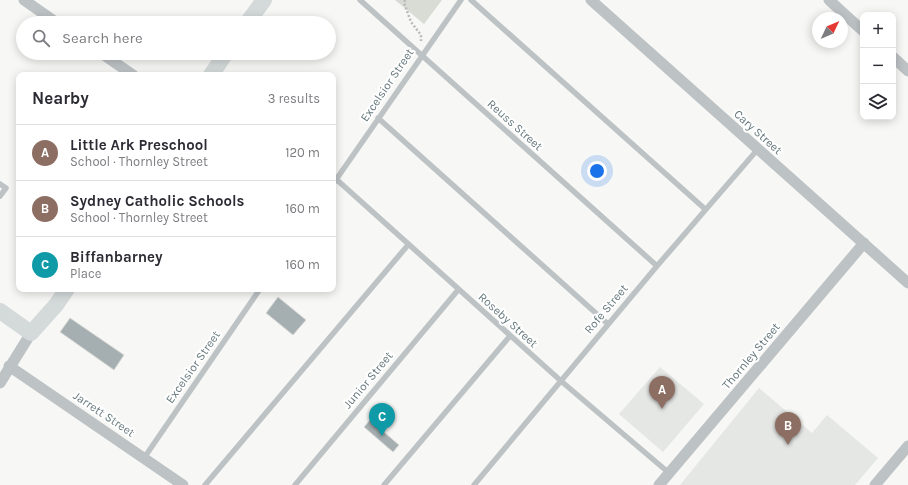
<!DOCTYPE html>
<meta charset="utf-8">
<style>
body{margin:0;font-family:Karla,sans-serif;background:#f7f7f7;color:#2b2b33}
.controls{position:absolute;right:12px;top:12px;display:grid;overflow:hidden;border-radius:8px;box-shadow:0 2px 10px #0003}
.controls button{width:36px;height:36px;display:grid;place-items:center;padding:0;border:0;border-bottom:1px solid #e1e1e2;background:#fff;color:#2b2b33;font:20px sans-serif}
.compass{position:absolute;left:812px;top:12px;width:36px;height:36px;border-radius:50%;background:#fff;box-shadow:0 2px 10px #0003;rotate:46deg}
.you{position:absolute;left:597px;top:171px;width:14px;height:14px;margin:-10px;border:3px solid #fff;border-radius:50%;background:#1a73e8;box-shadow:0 0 0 6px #1a73e833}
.badge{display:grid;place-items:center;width:26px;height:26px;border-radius:50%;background:#d93025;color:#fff;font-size:13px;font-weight:700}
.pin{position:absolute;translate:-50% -33px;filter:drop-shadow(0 1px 2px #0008)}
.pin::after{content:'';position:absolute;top:21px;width:14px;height:12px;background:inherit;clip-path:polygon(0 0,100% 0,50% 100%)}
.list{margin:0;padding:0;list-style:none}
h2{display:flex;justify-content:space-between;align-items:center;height:52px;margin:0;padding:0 16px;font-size:17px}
h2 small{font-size:13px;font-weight:400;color:#7c7c81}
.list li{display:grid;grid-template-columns:26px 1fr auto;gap:12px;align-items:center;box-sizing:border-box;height:56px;padding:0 16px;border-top:1px solid #e1e1e2}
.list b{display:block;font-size:15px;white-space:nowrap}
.list p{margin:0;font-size:13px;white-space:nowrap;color:#7c7c81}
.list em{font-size:13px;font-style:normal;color:#7c7c81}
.icon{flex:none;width:22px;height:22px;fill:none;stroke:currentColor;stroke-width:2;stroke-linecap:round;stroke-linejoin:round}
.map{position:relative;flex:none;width:908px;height:485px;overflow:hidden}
.search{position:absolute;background:#fff;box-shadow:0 2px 10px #0003;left:16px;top:16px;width:320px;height:44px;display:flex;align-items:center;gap:10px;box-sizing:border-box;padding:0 14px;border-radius:22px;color:#7c7c81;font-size:15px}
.panel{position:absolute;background:#fff;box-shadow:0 2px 10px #0003;left:16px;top:72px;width:320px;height:220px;border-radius:8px}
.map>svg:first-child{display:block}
.built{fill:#e5e7e5}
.green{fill:#d9dcd5}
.building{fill:#a5afb1;stroke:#d9d9d7}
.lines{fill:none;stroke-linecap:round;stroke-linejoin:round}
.path{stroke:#b7bbbc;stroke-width:2.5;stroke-dasharray:2 2;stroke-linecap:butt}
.lane{stroke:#bdc2c4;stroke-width:5.5}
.street{stroke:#bdc2c4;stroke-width:11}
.secondary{stroke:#d4d9da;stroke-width:16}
.labels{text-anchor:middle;stroke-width:4;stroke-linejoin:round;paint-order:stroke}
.street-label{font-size:12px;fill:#66787c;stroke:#fff}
</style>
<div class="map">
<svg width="908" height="485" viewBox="0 0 908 485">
<rect width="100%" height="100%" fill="#f7f7f5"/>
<path class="built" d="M660 367 704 404 663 452 619 414Z
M759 388 812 433 827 415 878 458 855 485H680Z"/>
<path class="green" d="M395 0H442L424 24Z"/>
<path class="building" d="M278 297 306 320 293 335 266 313Z
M70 318 124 355 114 370 60 332Z
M370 420 399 445 393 452 364 427Z"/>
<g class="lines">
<path class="path" d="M405 0 404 3 411 22 421 35V41"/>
<path class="lane" d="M360 0 657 266
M471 0 705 209
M378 118 608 324
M336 179 561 381 669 473
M0 184 6 188 0 196
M333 184 461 0
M144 458 260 289
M205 485 408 245
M295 485 458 290
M384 485 510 336
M474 485 657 266 758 149"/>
<path class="street" d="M24 0 57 23
M591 0 908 283
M829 0 863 31
M101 53 133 75
M893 57 908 71
M9 366 183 485
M0 383 31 333
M659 485 864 243
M875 485 908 446"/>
<path class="secondary" d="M247 23 264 0
M211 75 226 53
M0 311 31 333 56 305 67 289"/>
</g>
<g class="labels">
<g class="street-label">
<text transform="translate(387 85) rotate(-56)" y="4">Excelsior Street</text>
<text transform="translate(515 125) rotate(42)" y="4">Reuss Street</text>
<text transform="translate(758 132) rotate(42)" y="4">Cary Street</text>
<text transform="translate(606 309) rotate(-50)" y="4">Rofe Street</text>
<text transform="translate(508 320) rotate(42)" y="4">Roseby Street</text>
<text transform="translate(751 356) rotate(-50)" y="4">Thornley Street</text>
<text transform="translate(193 367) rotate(-55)" y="4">Excelsior Street</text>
<text transform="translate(368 380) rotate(-50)" y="4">Junior Street</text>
<text transform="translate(104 414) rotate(34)" y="4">Jarrett Street</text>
</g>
</g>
</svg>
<div class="controls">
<button>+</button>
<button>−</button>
<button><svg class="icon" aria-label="layers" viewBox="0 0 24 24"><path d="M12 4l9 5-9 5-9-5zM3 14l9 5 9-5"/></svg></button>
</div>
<svg class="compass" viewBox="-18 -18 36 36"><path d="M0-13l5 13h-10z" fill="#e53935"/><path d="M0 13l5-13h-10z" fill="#7c7c81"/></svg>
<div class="you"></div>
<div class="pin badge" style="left:662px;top:409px;background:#8d6e63">A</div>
<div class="pin badge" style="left:788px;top:445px;background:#8d6e63">B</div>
<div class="pin badge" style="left:382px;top:436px;background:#0f9aa8">C</div>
<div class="search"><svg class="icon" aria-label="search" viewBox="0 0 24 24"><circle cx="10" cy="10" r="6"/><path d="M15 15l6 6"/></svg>Search here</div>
<section class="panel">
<h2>Nearby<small>3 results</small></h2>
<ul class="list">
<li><span class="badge" style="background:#8d6e63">A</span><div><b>Little Ark Preschool</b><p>School · Thornley Street</p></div><em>120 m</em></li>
<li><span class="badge" style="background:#8d6e63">B</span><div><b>Sydney Catholic Schools</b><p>School · Thornley Street</p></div><em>160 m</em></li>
<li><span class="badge" style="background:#0f9aa8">C</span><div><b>Biffanbarney</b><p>Place</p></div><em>160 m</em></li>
</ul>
</section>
</div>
